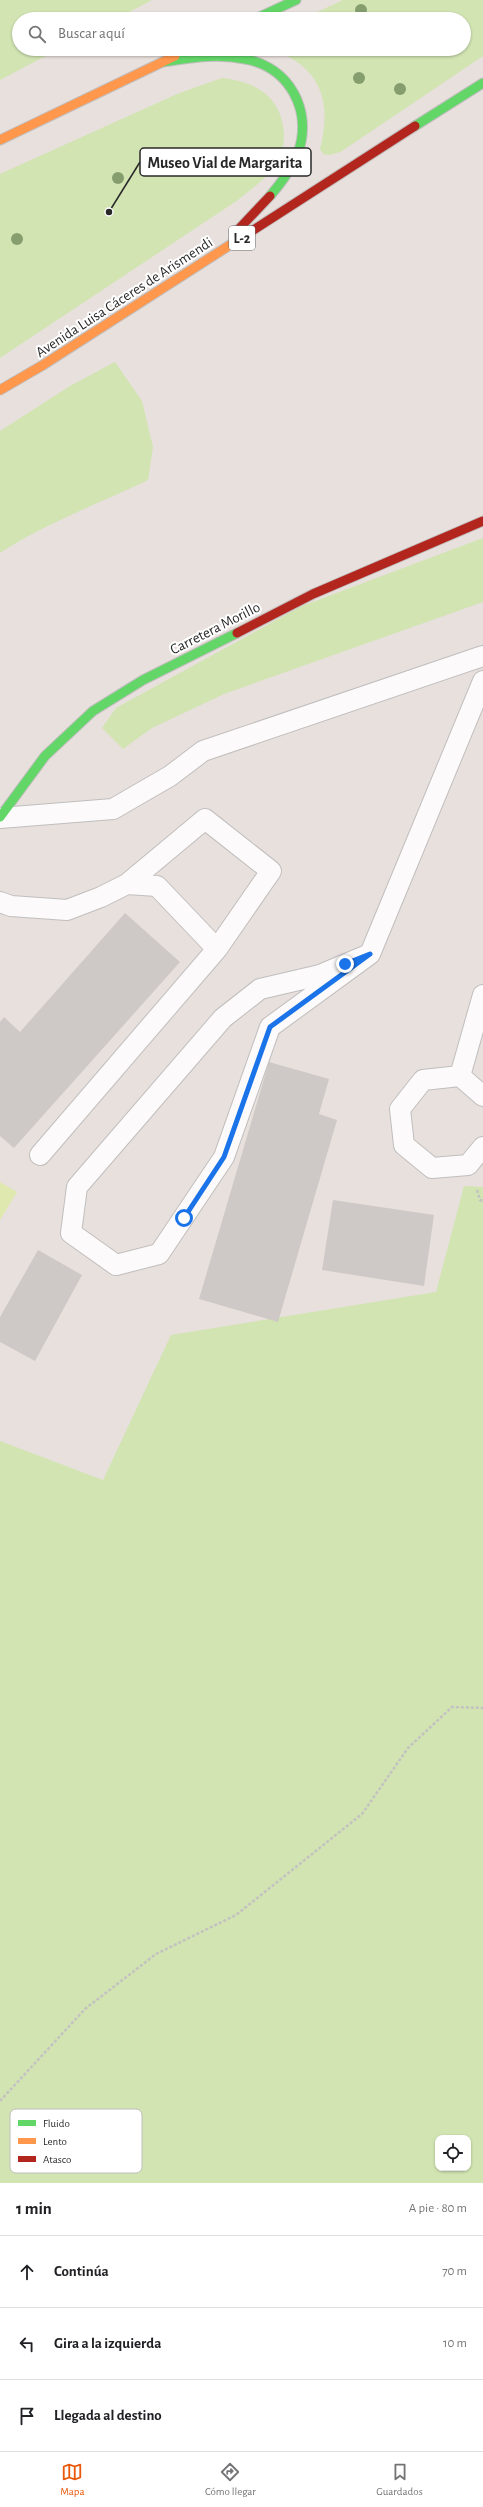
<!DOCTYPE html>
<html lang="es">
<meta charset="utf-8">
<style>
body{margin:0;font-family:"Alegreya Sans",sans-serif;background:#f6f6f6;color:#202124}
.controls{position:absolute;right:12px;bottom:12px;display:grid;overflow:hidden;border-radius:8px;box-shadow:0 1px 3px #0004}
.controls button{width:36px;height:36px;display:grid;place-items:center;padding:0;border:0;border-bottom:1px solid #e0e0e0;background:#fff;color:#202124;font:20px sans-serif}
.stop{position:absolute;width:12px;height:12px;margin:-9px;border:3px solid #1a73e8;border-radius:50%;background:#fff}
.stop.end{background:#1a73e8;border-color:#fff;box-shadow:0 1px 4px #0008}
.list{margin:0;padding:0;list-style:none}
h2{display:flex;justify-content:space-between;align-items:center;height:52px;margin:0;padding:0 16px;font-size:17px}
h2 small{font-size:13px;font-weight:400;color:#757577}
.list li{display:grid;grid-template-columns:26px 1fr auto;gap:12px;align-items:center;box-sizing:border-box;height:72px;padding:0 16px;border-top:1px solid #e0e0e0}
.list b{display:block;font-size:15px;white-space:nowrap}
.list em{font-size:13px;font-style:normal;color:#757577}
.icon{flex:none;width:22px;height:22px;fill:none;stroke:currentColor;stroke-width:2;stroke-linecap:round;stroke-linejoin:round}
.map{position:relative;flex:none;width:483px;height:2183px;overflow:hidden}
.search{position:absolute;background:#fff;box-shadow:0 1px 3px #0004;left:12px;right:12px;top:12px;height:44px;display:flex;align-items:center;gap:10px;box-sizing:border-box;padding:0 14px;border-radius:22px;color:#757577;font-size:15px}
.sheet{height:268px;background:#fff}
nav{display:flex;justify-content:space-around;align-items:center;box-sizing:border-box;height:56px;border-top:1px solid #e0e0e0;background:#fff;font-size:11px;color:#757577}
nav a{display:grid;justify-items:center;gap:2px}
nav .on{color:#ea580c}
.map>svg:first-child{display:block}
.green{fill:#d1e4b2;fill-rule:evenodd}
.pitch{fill:#dfe8af}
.building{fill:#cec9c6}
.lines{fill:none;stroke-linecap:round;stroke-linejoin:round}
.lane-casing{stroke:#c0bebe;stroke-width:22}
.fast-casing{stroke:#c0bebe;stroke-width:11}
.slow-casing{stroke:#c0bebe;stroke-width:11}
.jam-casing{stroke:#c0bebe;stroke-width:11}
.path{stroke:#c3c2c1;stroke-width:2.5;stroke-dasharray:3 2;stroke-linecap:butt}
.lane{stroke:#fcfafa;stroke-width:20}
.fast{stroke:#63d668;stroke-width:9}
.slow{stroke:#ff974d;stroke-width:9}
.jam{stroke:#b3261e;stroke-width:9}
.tree{fill:#869e6e}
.route{stroke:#1a73e8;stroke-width:5}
.labels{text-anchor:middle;stroke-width:4;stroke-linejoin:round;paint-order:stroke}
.shield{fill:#fff;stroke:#686868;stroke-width:1}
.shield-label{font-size:14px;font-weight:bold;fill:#282828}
.street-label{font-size:15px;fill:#282828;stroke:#fff}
.key{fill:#fff;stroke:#bebebe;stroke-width:1}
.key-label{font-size:11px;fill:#282828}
.leader{fill:none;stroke:#282828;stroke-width:1.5}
.callout-dot{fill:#282828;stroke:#fff;stroke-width:1.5}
.callout{fill:#fff;stroke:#282828;stroke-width:1.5}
.callout-label{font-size:16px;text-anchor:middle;font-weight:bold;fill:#282828}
</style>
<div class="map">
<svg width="483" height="2183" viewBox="0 0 483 2183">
<rect width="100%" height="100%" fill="#e8e0dc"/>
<path class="green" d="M0 0H152L116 19H19V49H59L0 80Z
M343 0H483V56L342 151C334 154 324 159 320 149 333 100 319 63 268 49H464V19H302Z
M222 78C252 81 278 94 283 126 285 138 284 151 278 162 269 177 252 188 238 200L0 358V174L177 94Z
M115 362 142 401 153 447 148 480C98 504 46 523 0 553V431L70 386Z
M483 538V602L224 694 152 728 123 749 102 728 116 708 302 606Z
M464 1186 483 1187V2183H0V1441L103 1480 171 1335 436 1292ZM438 2138H468V2168H438Z"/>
<path class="pitch" d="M0 1182 17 1192 0 1220Z"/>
<path class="building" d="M125 913 180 962 14 1148 0 1136V1022L4 1017 20 1032Z
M269 1062 329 1079 319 1114 337 1120 278 1322 199 1299Z
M333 1200 434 1215 424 1286 322 1270Z
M38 1250 82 1275 35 1361 0 1342V1317Z"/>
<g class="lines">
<g class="lane-casing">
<path id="lane" d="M0 818 113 809 170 776 203 751 483 656
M127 884 205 819 271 871 217 949
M0 902 11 906 67 910 101 897 127 884 157 886 217 949 40 1155
M370 954 320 975 260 989 223 1018 77 1187 71 1233 116 1265 159 1254 224 1157 270 1027 370 954 483 681
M460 1076 483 995
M483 1096 460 1076 423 1080 400 1109 404 1145 432 1168 468 1165 483 1147"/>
</g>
<g class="fast-casing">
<path id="fast" d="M255 19 296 0
M163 62C190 58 217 53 245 59 289 67 313 110 298 153 292 169 281 183 270 196
M415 126 483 83
M0 817 45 756 93 711 143 680 237 633"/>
</g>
<g class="slow-casing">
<path id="slow" d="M0 140 175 56
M0 390 43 365 244 236"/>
</g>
<g class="jam-casing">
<path id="jam" d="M235 233 270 196
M244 236 415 126
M237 633 313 594 483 521"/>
</g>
<path class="path" d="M477 1190 480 1200 483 1201
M0 2101 85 2009 156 1954 236 1915 362 1814 408 1748 452 1707 483 1708"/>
<use href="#lane" class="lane"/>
<use href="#fast" class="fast"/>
<use href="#slow" class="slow"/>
<use href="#jam" class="jam"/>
</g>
<g class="tree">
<circle cx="361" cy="10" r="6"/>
<circle cx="359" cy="78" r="6"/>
<circle cx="400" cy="89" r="6"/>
<circle cx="118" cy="178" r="6"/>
<circle cx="17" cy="239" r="6"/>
</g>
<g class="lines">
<path class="route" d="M184 1218 224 1157 270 1027 370 954 345 964"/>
</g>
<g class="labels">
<rect class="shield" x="229" y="226" width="26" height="24" rx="3"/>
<g class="shield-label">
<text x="242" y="243">L-2</text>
</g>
<g class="street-label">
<text transform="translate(124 297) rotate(-33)" y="5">Avenida Luisa Cáceres de Arismendi</text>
<text transform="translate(215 628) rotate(-27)" y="5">Carretera Morillo</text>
</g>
</g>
<rect x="10" y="2109" width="132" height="64" rx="6" class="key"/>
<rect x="18" y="2120" width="18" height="6" fill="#63d668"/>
<rect x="18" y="2138" width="18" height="6" fill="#ff974d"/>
<rect x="18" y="2156" width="18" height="6" fill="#b3261e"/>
<g class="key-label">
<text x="43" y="2127">Fluido</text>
<text x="43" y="2145">Lento</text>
<text x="43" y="2163">Atasco</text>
</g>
<path class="leader" d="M109 212L140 162"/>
<circle class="callout-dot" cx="109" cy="212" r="4"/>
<rect class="callout" x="140" y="148" width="171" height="28" rx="4"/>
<g class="callout-label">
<text x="225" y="168">Museo Vial de Margarita</text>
</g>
</svg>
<div class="controls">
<button><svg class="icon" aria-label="locate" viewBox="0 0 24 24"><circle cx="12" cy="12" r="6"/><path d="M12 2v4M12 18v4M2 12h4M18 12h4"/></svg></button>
</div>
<div class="stop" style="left:184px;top:1218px"></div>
<div class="stop end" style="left:345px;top:964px"></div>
<div class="search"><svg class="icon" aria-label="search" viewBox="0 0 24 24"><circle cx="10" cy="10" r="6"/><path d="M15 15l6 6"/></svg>Buscar aquí</div>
</div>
<section class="sheet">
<h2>1 min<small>A pie · 80 m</small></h2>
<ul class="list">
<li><svg class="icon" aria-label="ahead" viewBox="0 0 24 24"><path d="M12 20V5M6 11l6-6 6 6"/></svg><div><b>Continúa</b></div><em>70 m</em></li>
<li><svg class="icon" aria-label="left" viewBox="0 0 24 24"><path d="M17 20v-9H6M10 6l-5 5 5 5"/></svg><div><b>Gira a la izquierda</b></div><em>10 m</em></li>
<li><svg class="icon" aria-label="arrive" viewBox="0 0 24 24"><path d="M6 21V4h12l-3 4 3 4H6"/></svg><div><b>Llegada al destino</b></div></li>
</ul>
</section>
<nav>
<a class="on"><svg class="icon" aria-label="map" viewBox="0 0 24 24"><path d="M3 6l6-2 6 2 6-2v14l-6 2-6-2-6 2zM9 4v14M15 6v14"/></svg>Mapa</a>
<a><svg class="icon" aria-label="directions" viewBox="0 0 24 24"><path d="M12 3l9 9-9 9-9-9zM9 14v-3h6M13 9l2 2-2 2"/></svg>Cómo llegar</a>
<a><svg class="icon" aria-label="saved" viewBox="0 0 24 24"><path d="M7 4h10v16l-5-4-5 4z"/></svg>Guardados</a>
</nav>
